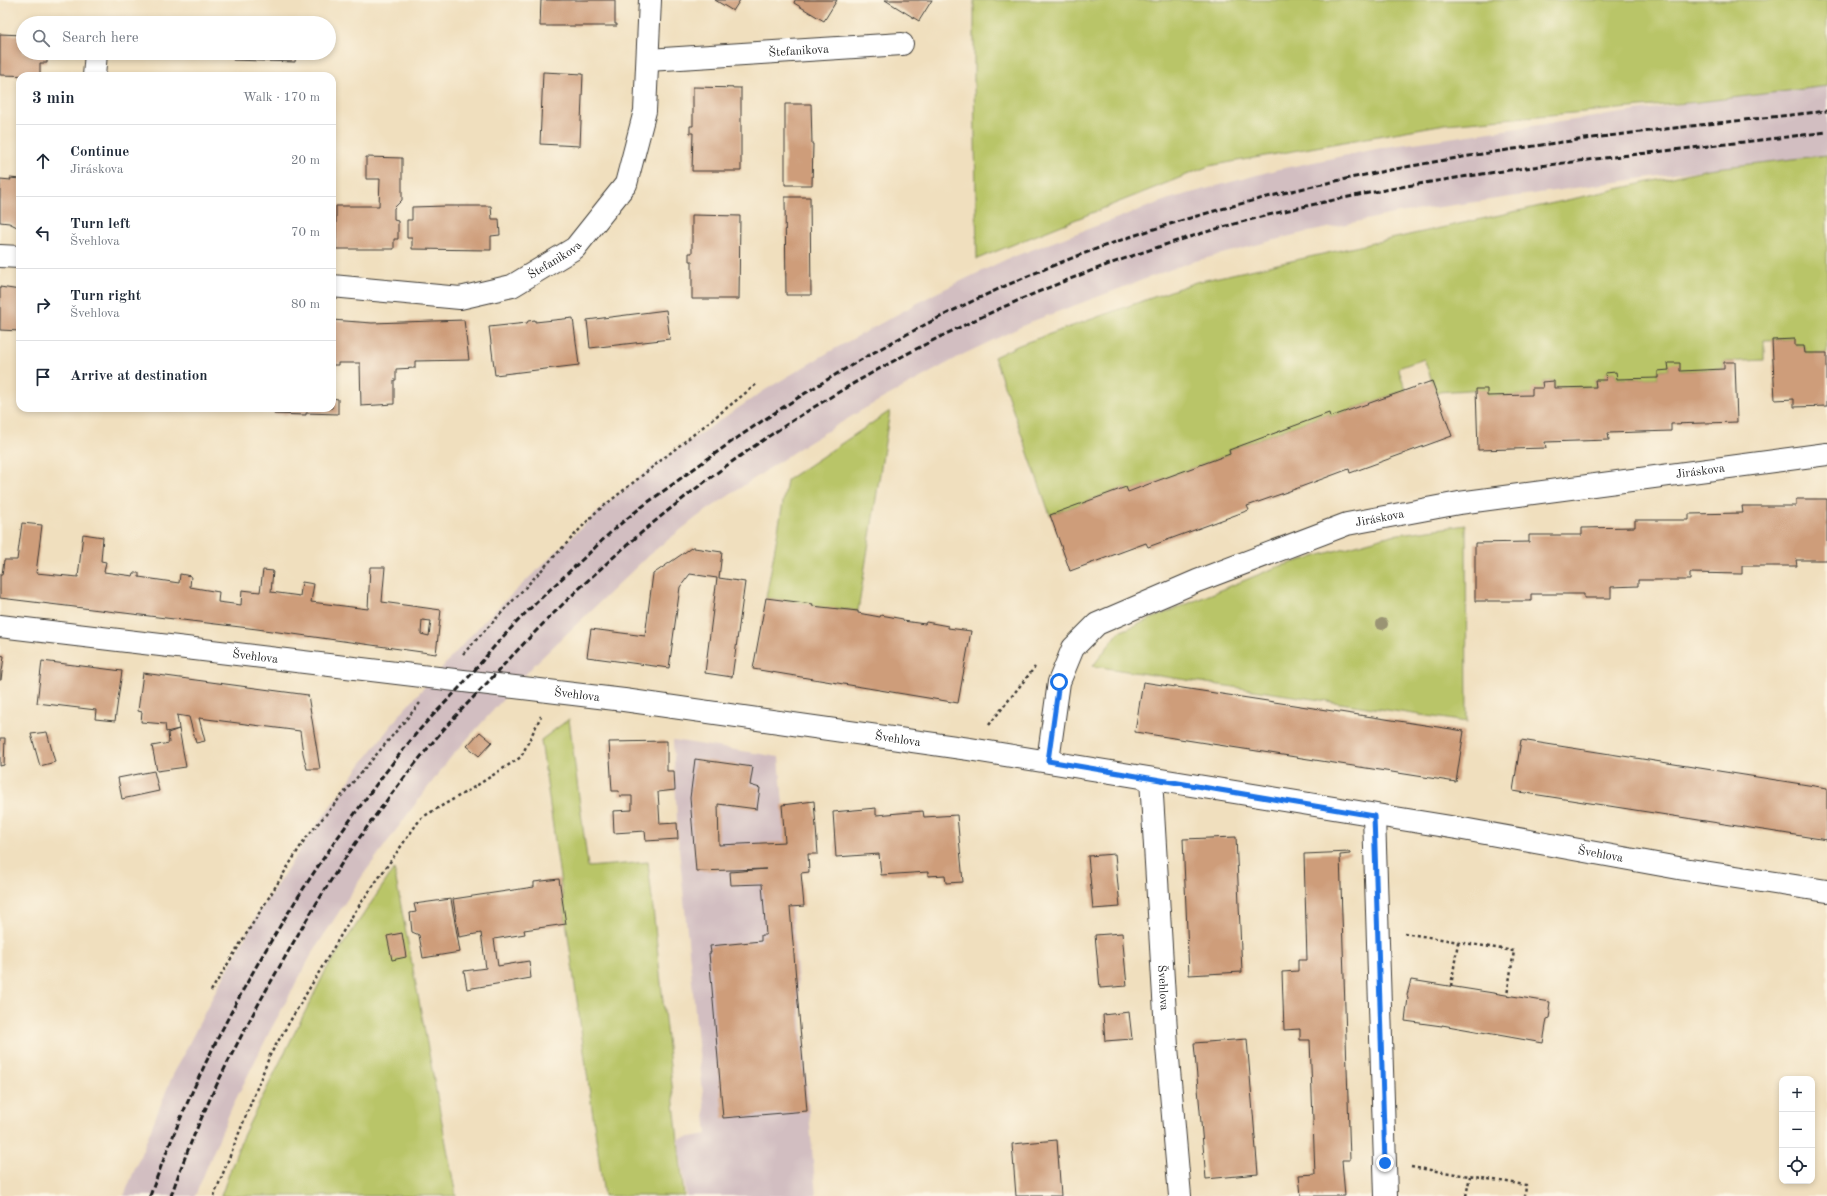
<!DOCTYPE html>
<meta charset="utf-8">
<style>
body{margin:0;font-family:"Old Standard TT",serif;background:#f6f6f7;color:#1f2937}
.controls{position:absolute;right:12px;bottom:12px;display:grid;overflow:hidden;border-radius:8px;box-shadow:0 2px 6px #0003}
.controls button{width:36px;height:36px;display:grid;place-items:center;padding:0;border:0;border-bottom:1px solid #e0e1e3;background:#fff;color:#1f2937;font:20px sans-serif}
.stop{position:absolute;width:12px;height:12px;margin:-9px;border:3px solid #1a73e8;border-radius:50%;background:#fff}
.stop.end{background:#1a73e8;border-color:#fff;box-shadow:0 1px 4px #0008}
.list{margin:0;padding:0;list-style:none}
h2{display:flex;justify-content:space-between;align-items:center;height:52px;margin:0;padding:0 16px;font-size:17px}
h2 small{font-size:13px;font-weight:400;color:#747a83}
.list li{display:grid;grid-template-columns:26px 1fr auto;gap:12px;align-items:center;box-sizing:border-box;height:72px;padding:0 16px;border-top:1px solid #e0e1e3}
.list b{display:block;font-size:15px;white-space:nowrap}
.list p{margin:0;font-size:13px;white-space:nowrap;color:#747a83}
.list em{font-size:13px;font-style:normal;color:#747a83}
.icon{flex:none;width:22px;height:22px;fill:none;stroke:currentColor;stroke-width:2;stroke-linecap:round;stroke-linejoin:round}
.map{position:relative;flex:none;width:1827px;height:1196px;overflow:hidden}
.search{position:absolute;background:#fff;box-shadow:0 2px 6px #0003;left:16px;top:16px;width:320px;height:44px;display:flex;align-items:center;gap:10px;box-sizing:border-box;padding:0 14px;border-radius:22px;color:#747a83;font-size:15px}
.panel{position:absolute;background:#fff;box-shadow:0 2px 6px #0003;left:16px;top:72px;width:320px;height:340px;border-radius:12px}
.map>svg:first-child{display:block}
.industrial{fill:#d2bec1}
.green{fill:#b9c567;stroke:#6a7042}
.building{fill:#ce9d7a;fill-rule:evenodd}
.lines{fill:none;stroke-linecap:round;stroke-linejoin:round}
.minor-casing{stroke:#3c3934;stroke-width:24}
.path{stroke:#3c3934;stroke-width:2.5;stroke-dasharray:3 3;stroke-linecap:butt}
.minor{stroke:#fff;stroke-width:22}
.rail{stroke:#1c1c1c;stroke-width:3;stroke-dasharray:6 3;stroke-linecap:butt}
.tree{fill:#9a9473}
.route{stroke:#1a73e8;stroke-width:5}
.labels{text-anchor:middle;stroke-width:3.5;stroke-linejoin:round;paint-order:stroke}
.street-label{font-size:12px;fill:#1c1c1c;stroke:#fcf5e5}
</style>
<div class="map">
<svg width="1827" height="1196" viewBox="0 0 1827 1196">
<rect width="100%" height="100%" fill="#fcf5e5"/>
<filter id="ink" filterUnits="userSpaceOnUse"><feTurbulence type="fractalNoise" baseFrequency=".025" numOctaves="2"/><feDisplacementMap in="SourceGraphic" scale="8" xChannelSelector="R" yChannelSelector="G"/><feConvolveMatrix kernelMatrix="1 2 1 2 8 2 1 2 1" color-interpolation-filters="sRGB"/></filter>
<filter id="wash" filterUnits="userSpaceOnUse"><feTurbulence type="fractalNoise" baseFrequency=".012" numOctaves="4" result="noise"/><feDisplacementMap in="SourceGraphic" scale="16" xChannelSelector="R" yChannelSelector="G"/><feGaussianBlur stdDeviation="0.9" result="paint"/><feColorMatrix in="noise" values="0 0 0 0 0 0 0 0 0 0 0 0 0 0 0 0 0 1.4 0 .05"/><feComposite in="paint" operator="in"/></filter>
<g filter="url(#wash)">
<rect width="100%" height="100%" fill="#f0dfbe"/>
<path class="industrial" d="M1827 86V155L1708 169 1398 213 1290 236 1188 263 1033 321 964 354 862 410 801 447 697 517 650 554 534 665 451 757 416 803 363 875 313 952 270 1031 232 1107 195 1196H124L171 1079 211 1000 256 917 308 837 362 763 400 714 485 620 607 503 658 462 765 390 829 352 934 294 1007 259 1169 199 1275 170 1386 147 1699 102Z
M673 740 779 757 816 1196H686L679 1139 707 1134 678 839Z"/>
<path class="green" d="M974 0H1827V86L1699 102 1445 124 1209 166 977 259 974 79Z
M1827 155V353H1805L1804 346H1795L1794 339 1764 340V360L1724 362V369L1680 371 1668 364 1669 370 1658 371V378L1617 379 1616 372 1606 373V380H1595L1596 387 1554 388V381L1543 382V388L1532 395 1487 396 1486 389 1436 392 1424 359 1398 368 1406 390 1330 417 1329 413 1229 450 1230 454 1128 492 1126 487 1050 515 994 357 1019 345 1196 282 1708 169Z
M890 411 858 611 836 608 835 610 812 606V604L766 598 787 480Z
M1466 525 1467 722 1093 666 1119 632 1277 567 1392 535Z
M569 719 588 867 648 862 684 1196H604L541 740Z
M394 869 456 1196H221L242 1138 326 970Z"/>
<g id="blocks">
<path class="building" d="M541 0H615V24H617V26H540Z
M715 0H740L733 11Z
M795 0H837L824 21 794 3Z
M885 0H932L919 21Z
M0 34 23 35V53H47V63H40V76L0 75Z
M233 53H296L295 62 233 60Z
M543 72 583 74 580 146 540 144Z
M693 87 741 88V171H692L693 133H690V126H693Z
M785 104H811L812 144H813L812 185H785Z
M366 157 402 158V200L394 208V220L398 221V239H394V249H336V206H379L380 179H366Z
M10 178 20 179V226L17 227 9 223 0 222V179L11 180Z
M785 197H810L811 295H786Z
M446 206H491L492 219H499L500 235 491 236V250L412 249V238H407V220H412V207Z
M692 215 740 216 739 299H692V261H689V253H692Z
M0 287 20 290V331L0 330Z
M666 310 670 339 590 348 587 320Z
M573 318 579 365 495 375 489 327 527 323 528 321 535 320V322Z
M332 320 372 323 464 320 469 360 415 361V368L396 369V380H394V404L361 406 360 363H338V365H332Z
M1795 339V346H1804L1805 353H1827V406L1794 407V399L1775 400 1772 340Z
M1724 362H1735L1737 422 1671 424V431L1608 433 1609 440 1545 442 1546 448 1478 450 1476 389H1487V396L1532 395V388H1543L1542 382 1554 381V388L1596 387 1595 380H1606L1605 373 1616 372 1617 379 1658 378V371L1669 370 1668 363H1680V371L1724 369Z
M1432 381 1452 436 1350 473 1349 469 1298 488 1247 506 1249 510 1148 547 1146 543 1070 571 1050 515 1126 487 1128 492 1154 482 1230 454 1229 450 1329 413 1330 417Z
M332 398 338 399V414L306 413V415L274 414V408H332Z
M1796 499H1827V560H1796L1797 566H1742V574L1690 573V580H1638V586L1611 587V598H1584V594H1531V601H1475V543L1529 542V535H1582V528L1635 527V520H1689V514L1743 513 1742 506H1796Z
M22 523 42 525 36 573 78 577 83 534 103 537 101 561 106 562 104 572 133 576 134 573H139V577L179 583 180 574 191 576 190 587 219 592 218 602 241 605 242 590 260 592 263 570 273 571 271 592 300 596 302 582 314 584 311 602 368 609 370 567H385L382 602 441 610 436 654 257 629 0 598V575H2L4 560H17ZM422 620 431 621 429 636 421 634Z
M694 546V548L722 552 719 578 745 582 732 677 705 673 717 578 690 574 680 587 669 668 587 657 591 629 645 636 653 574Z
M766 598 813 604 812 606 858 611V613L880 617 881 615 903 619V621L925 624 926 622 948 626V628L971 631 958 703 753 669Z
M0 655 4 656 1 680H0Z
M42 661 122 671 115 721 95 719 96 710 37 703Z
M143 673 308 695 320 769H307L303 753 300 731 199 718 205 741 196 743 189 717 177 715 179 729 166 732 165 724 141 722 142 712 138 711Z
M1143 682 1464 731 1456 782 1135 732Z
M179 729 186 767 157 771 152 746 169 743 168 733Z
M47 732 55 762 40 766 31 734Z
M480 732 492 742 479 756 467 746Z
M0 738H5L4 765 0 766Z
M1521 740 1827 788V840L1513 791Z
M667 741V771H674L675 790 658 792 660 824 677 823 678 839 646 841 645 831 614 833 613 811 632 810V796H620L619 791H612L609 742Z
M695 759 753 767 750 785 760 788 757 809 718 804 719 845 785 842 782 805 814 801 818 854H808L809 872 801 873 804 906 790 907 807 1111 723 1118 709 953H711L710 946 761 941V935H766L762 884 731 885 730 872 766 869 696 871 690 798Z
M154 771 159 791 122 799 118 778Z
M876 808V815L923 811 924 817 957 815 963 882 946 883 945 875 928 876V872L881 875 879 854 836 857 833 812Z
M1236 837 1242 972 1189 975 1183 839Z
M1350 852V854L1340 855 1350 1160H1342L1345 1196H1301L1299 1175 1315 1174 1310 1040H1300V1029L1284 1030 1282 972 1298 971V960H1307L1304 854Z
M1115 854 1120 907 1093 909 1088 856Z
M559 879 566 924 524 930 525 934 494 939 498 966 529 961 531 978 467 989 464 971 486 968 481 933 459 937 453 899 534 887V882Z
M451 899 460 952 423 958 419 935 412 932 410 913 416 912 414 904Z
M402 933 406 957 392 960 387 936Z
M1122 933 1127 986 1100 988 1095 935Z
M1411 980 1550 1002 1549 1009 1551 1012 1550 1018 1547 1019 1543 1043 1442 1025V1026L1405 1021 1408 998 1407 995Z
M1129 1012 1132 1039 1105 1041 1103 1015Z
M1247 1039 1258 1174 1206 1179 1194 1043Z
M1057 1140 1061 1196H1016L1012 1144Z"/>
</g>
</g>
<g filter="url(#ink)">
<use href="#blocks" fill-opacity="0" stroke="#3c3934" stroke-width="1"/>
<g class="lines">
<g class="minor-casing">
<g id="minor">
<path id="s1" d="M648 60 902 44"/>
<path d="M94 76 96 53"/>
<path d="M0 256 20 257"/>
<path id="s2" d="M332 286 460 298 512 286 575 248 626 184 645 111 650 0"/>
<path id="s3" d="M0 626 624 700 969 749 1463 829 1684 869 1827 891"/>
<path id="s4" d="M1048 761 1059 682 1073 648 1097 624 1197 581 1347 524 1459 503 1827 454"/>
<path id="s5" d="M1151 779 1167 1047 1180 1196"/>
<path d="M1374 816 1386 1196"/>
</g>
</g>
<path class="path" d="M463 654 595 513 758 383
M989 725 1035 667
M1404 933 1514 951 1507 995
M1451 986 1458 942
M211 991 305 839 420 703
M1411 1167 1526 1185 1525 1196
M214 1196 270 1055 354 913 421 818 476 786 521 757 541 716
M1466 1196 1470 1176"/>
<use href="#minor" class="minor"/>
<path class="rail" d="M150 1196C210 1029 303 873 415 735 431 716 450 699 466 680 478 667 489 652 501 639 527 610 556 584 585 557 598 545 610 532 624 521 643 505 664 491 684 476 823 373 979 286 1145 232 1366 160 1597 136 1827 111
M171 1196C199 1113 240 1035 284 959 303 925 323 892 344 860 372 819 402 779 433 742 451 720 471 700 490 680 535 630 582 584 633 540 803 392 1018 284 1234 224 1428 171 1629 157 1827 132"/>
</g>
<circle class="tree" cx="1382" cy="624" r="6"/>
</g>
<g class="lines" filter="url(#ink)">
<path class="route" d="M1059 682 1048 761 1374 816 1385 1163"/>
</g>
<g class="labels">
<g class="street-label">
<text dy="4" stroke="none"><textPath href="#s1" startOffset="151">Štefanikova</textPath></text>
<text dy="4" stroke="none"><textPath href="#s2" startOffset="232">Štefanikova</textPath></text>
<text dy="4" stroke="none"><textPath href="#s4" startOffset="777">Jiráskova</textPath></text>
<text dy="4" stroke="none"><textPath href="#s4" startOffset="453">Jiráskova</textPath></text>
<text dy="4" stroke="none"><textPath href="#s3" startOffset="257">Švehlova</textPath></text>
<text dy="4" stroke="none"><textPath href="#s3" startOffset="581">Švehlova</textPath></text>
<text dy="4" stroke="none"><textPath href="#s3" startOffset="905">Švehlova</textPath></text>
<text dy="4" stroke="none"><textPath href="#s3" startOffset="1617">Švehlova</textPath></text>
<text dy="4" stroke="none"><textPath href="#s5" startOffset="209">Švehlova</textPath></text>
</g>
</g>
</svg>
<div class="controls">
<button>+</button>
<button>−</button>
<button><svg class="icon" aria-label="locate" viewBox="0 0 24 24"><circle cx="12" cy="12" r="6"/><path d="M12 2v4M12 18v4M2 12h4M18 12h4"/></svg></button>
</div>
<div class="stop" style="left:1059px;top:682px"></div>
<div class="stop end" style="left:1385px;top:1163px"></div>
<div class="search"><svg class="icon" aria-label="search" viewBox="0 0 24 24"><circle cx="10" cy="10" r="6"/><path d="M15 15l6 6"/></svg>Search here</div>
<section class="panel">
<h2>3 min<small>Walk · 170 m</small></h2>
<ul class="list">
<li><svg class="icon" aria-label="ahead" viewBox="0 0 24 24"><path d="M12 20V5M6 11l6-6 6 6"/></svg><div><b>Continue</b><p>Jiráskova</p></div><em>20 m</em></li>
<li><svg class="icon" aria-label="left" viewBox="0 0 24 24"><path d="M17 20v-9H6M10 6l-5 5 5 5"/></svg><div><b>Turn left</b><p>Švehlova</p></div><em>70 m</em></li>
<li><svg class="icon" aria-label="right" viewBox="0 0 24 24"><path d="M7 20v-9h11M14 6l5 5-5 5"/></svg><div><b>Turn right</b><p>Švehlova</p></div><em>80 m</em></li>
<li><svg class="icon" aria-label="arrive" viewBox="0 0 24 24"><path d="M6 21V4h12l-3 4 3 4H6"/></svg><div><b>Arrive at destination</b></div></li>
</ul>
</section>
</div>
